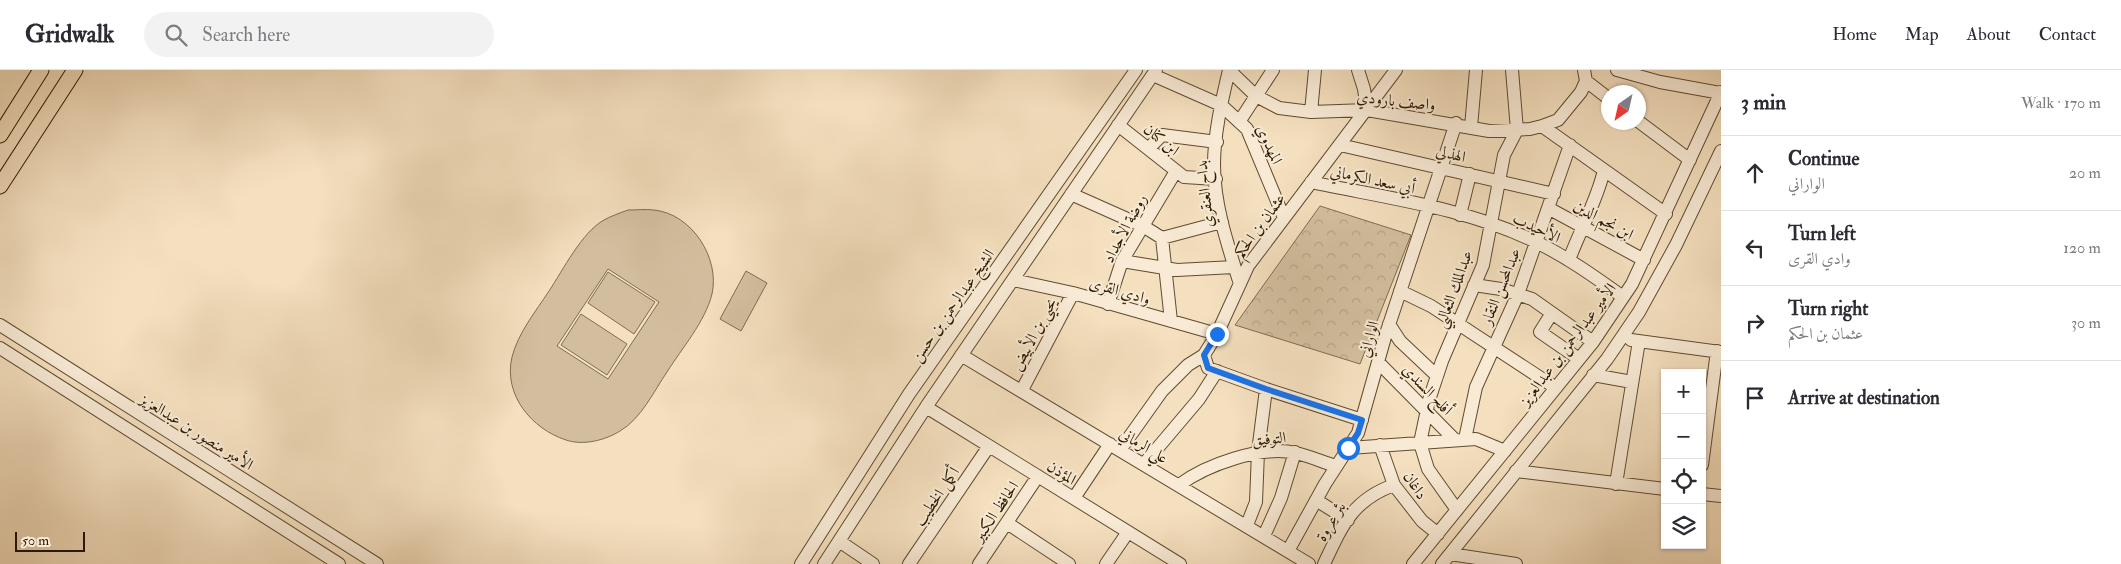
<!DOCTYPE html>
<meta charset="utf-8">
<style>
body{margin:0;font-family:"IM FELL Double Pica",Amiri,serif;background:#f2f2f3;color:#2b2b33}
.controls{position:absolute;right:15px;bottom:15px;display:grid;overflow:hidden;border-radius:0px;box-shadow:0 1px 4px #0004}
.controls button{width:45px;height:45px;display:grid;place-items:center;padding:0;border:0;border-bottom:1px solid #e1e1e2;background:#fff;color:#2b2b33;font:25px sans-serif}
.compass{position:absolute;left:1601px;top:15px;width:45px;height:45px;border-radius:50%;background:#fff;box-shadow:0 1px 4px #0004;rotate:214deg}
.scale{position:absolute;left:15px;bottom:12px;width:70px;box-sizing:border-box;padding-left:5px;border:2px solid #2d1a01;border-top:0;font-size:14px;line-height:18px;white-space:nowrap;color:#2d1a01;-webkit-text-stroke:4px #f8ead5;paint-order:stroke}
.stop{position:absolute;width:15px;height:15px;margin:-11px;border:4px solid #1a73e8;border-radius:50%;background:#fff}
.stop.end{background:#1a73e8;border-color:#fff;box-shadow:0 1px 5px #0008}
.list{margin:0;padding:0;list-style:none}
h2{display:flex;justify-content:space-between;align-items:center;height:65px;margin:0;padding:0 20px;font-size:21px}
h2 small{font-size:16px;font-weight:400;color:#7c7c81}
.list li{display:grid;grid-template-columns:32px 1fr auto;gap:15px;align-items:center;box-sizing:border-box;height:75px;padding:0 20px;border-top:1px solid #e1e1e2}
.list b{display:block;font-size:19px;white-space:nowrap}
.list p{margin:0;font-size:16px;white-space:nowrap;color:#7c7c81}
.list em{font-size:16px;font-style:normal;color:#7c7c81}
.icon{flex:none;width:28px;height:28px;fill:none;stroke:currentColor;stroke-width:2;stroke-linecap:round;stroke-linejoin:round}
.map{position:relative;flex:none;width:1721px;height:494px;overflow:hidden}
header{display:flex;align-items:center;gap:30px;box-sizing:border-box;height:70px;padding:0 25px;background:#fff;border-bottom:1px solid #e1e1e2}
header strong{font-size:24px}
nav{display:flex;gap:28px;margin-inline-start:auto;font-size:18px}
.search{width:350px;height:45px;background:#f2f2f3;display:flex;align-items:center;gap:12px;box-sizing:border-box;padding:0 18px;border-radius:28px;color:#7c7c81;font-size:19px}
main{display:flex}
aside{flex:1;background:#fff}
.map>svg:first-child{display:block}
.grass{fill:#d2be9e;stroke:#806c50;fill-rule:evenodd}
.park{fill:url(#park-crowns);stroke:#806c50}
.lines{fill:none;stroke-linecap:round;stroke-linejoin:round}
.minor-casing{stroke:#5f4b30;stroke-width:14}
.major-casing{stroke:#2d1a01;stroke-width:17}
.minor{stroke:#f8ead5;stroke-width:12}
.major{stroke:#f4dfbe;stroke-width:15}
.route{stroke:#1a73e8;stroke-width:6}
.labels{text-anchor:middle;stroke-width:4;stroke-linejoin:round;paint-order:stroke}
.street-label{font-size:16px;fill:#2d1a01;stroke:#f8ead5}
</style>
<header>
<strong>Gridwalk</strong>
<div class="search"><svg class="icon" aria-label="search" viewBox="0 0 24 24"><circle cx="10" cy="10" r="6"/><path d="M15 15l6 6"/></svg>Search here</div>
<nav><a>Home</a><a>Map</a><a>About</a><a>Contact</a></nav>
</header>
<main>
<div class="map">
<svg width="1721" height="494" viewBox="0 0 1721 494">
<defs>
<pattern id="park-crowns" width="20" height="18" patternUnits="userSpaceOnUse" patternTransform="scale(1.25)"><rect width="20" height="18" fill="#d2be9e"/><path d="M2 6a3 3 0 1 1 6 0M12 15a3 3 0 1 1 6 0" fill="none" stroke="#b5a386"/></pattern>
</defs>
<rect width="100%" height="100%" fill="#f4dfbe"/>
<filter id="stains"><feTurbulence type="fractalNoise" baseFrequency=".004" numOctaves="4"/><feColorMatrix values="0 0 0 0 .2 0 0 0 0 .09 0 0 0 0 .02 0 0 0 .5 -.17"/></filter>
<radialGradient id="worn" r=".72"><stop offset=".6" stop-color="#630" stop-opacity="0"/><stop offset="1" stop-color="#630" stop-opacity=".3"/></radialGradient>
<path class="grass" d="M628 140C637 140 646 139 654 140 692 144 720 188 712 224 705 252 682 278 667 302 654 321 641 349 620 361 606 370 583 376 566 370 532 359 503 325 512 287 518 263 536 241 549 221 563 200 582 162 604 150 611 146 620 143 628 140ZM608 199 659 232 608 309 557 276Z
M746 201 767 213 741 261 720 249Z
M608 202 655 232 634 264 588 233Z
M581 244 627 274 607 305 561 275Z"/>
<path class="park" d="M1320 136 1411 165 1360 294 1235 255Z"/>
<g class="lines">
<g class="minor-casing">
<path id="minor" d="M1229 0 1256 26 1279 38 1311 42 1367 40 1489 61 1530 59 1542 56 1666 144
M1229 0C1222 30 1214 63 1214 95 1214 135 1228 176 1240 214
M1358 0 1364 19 1367 40
M1617 0 1660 12 1721 23
M1153 5 1221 35 1247 59 1284 148
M1586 11 1608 28
M1311 42 1315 0
M1638 51 1690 90
M1239 52 1273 0
M1118 55 1184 107 1216 109
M1542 56 1558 50 1581 22 1586 11 1584 0
M1471 57 1476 0
M1340 75 1554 124
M1149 78 1162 65 1217 72
M1311 112C1386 128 1467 138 1536 172 1567 187 1595 207 1623 227
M1071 124 1143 156 1162 168 1222 152
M1548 138 1644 190
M1460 145 1470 104
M1162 168 1171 251
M1569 190C1580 160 1597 131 1604 100
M1122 191 1177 200 1234 197
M1013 210 1073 223 1217 264
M1474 215 1501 219 1532 229 1593 272
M1400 221 1431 236 1556 318
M1108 234 1122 191 1176 101
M1552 243 1540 262 1579 289
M1389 254 1400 271 1437 306
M0 255 377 494
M1631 270 1721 282
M0 278 339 494
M961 285 1309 494
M1204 285 1208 298 1266 319 1362 350
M1378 292 1455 370
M1593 305 1632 312
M1022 320 1073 223
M926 337 1180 494
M1465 369 1476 317 1518 224 1570 75
M1380 375 1394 415 1422 451 1438 464
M1349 378 1476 369 1505 381
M1120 380 1162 321 1188 295 1204 285 1217 264 1248 196 1396 0
M1144 394 1199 329 1217 301
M1702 395 1717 281
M1516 401 1665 419
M1616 414 1639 271
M1179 415C1206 395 1261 375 1296 383 1309 386 1323 392 1336 396
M1702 424 1721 426
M1074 428 1110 374
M1316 430 1348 450
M1457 440 1428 399 1420 373 1429 330 1442 291 1483 195 1504 85 1517 60 1512 0
M1007 453 1069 494
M1247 455 1256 432 1258 382 1266 319
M1264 466 1281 428 1295 382
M839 471 873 494
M1288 481 1325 414 1358 363 1385 267 1456 53
M1450 484 1516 494
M801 494 909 324 1136 0
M824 494 926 337 1156 0
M909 494 989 376
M979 494 1038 406
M1106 494 1128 462
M1324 494C1342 456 1352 430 1394 415
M1413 494 1593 272 1632 214 1721 22
M1442 494 1607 289 1639 242 1676 175 1721 81"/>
</g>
<g class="major-casing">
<path id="major" d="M0 65 41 0
M0 116 75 0"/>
</g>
<use href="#minor" class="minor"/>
<use href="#major" class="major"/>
</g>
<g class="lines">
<path class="route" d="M1217 264 1204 285 1208 298 1266 319 1362 350 1358 363 1348 378"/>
</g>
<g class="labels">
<g class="street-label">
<text transform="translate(1396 30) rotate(6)" y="6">واصف بارودي</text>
<text transform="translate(1162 69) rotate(39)" y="6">ابن كنان</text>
<text transform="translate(1270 74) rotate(65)" y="6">المهدوي</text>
<text transform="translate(1451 83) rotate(14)" y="6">الهذلي</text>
<text transform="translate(1373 109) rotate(12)" y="6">أبي سعد الكرماني</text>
<text transform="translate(1204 124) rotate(-96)" y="6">بداح العنقري</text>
<text transform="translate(1604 149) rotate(29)" y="6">ابن نجم الدين</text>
<text transform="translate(1259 155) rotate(-54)" y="6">عثمان بن الحكم</text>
<text transform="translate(1537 157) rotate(25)" y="6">الأحيدب</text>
<text transform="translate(1124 158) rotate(-62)" y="6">روضة الأجداد</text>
<text transform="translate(1500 216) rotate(-68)" y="6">عبدالمحسن النقار</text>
<text transform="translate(1453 219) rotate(-70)" y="6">عبدالملك الثعالبي</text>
<text transform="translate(1120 220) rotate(16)" y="6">وادي القرى</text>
<text transform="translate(952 235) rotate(-55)" y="6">الشيخ عبدالرحمن بن حسن</text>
<text transform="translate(1033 264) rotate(-62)" y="6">يحيى بن الأبيض</text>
<text transform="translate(1368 269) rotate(-74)" y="6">الواراني</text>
<text transform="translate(1567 274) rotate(-53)" y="6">الأمير عبدالرحمن بن عبدالعزيز</text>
<text transform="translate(1428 319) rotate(46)" y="6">أفلح السندي</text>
<text transform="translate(197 361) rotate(32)" y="6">الأمير منصور بن عبدالعزيز</text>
<text transform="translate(1269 368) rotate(-5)" y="6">التوفيق</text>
<text transform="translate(1144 375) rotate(31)" y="6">علي الرماني</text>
<text transform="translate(1062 402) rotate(32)" y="6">المؤذن</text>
<text transform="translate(1416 415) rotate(56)" y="6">داغان</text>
<text transform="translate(936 426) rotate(-56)" y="6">أكمل الخطيب</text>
<text transform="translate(995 441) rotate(-56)" y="6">الحافظ الكبير</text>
<text transform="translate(1330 451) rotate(-59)" y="6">بئر عروة</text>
</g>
</g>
<rect width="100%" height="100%" filter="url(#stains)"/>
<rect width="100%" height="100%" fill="url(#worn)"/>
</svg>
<div class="controls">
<button>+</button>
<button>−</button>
<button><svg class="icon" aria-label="locate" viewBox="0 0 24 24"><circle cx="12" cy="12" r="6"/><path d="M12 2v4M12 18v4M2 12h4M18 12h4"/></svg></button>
<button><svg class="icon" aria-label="layers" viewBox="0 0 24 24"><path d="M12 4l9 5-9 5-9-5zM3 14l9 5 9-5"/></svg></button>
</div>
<svg class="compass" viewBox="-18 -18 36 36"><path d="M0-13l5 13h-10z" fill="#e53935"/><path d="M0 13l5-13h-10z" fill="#7c7c81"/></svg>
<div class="scale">50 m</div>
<div class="stop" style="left:1348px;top:378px"></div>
<div class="stop end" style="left:1217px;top:264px"></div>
</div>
<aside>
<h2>3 min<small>Walk · 170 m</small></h2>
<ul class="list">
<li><svg class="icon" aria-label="ahead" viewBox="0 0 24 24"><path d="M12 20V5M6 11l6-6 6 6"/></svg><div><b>Continue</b><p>الواراني</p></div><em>20 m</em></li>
<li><svg class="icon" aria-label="left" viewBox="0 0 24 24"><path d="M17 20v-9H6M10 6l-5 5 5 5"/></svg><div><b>Turn left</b><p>وادي القرى</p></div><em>120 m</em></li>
<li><svg class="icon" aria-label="right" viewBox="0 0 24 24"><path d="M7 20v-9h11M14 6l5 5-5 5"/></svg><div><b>Turn right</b><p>عثمان بن الحكم</p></div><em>30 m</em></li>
<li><svg class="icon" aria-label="arrive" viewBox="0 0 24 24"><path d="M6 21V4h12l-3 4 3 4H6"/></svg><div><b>Arrive at destination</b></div></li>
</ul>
</aside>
</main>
